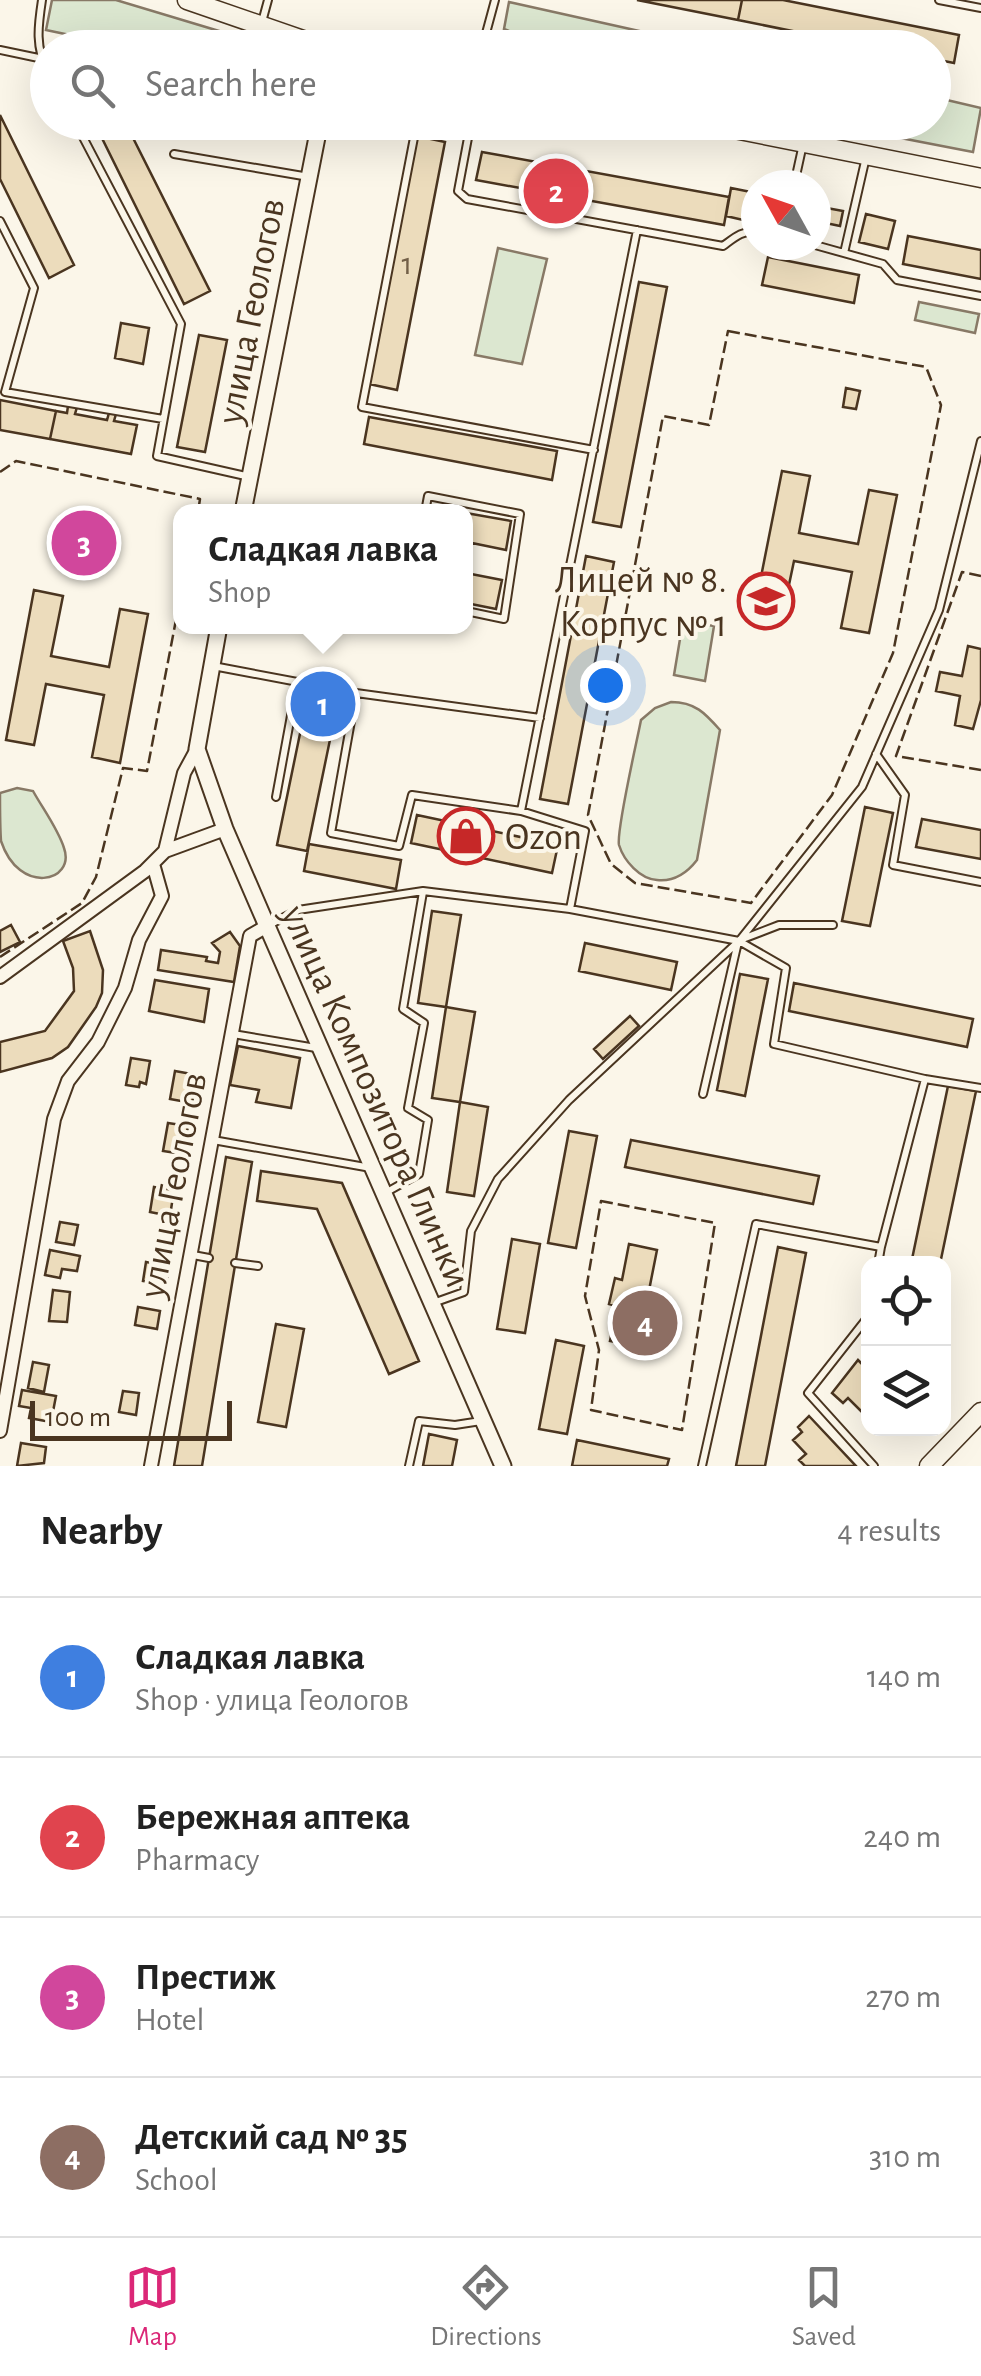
<!DOCTYPE html>
<meta charset="utf-8">
<style>
body{margin:0;font-family:"Alegreya Sans",sans-serif;background:#f2f2f2;color:#222}
.controls{position:absolute;right:30px;bottom:30px;display:grid;overflow:hidden;border-radius:20px;box-shadow:0 10px 40px #0002}
.controls button{width:90px;height:90px;display:grid;place-items:center;padding:0;border:0;border-bottom:2px solid #e0e0e0;background:#fff;color:#222;font:50px sans-serif}
.compass{position:absolute;left:741px;top:170px;width:90px;height:90px;border-radius:50%;background:#fff;box-shadow:0 10px 40px #0002;rotate:310deg}
.scale{position:absolute;left:30px;bottom:25px;width:202px;box-sizing:border-box;padding-left:10px;border:5px solid #4a3520;border-top:0;font-size:28px;line-height:35px;white-space:nowrap;color:#4a3520;-webkit-text-stroke:8px #fbf6e9;paint-order:stroke}
.you{position:absolute;left:605px;top:685px;width:35px;height:35px;margin:-25px;border:8px solid #fff;border-radius:50%;background:#1a73e8;box-shadow:0 0 0 15px #1a73e833}
.badge{display:grid;place-items:center;width:65px;height:65px;border-radius:50%;background:#db2777;color:#fff;font-size:32px;font-weight:700}
.pin{position:absolute;translate:-50% -50%;border:5px solid #fff;box-shadow:0 2px 10px #0006}
.popup{position:absolute;left:173px;top:504px;width:300px;height:130px;box-sizing:border-box;display:grid;place-content:center;border-radius:20px;background:#fff;filter:drop-shadow(0 2px 8px #0005);font-size:32px;white-space:nowrap;color:#767676}
.popup b{font-size:38px;color:#222}
.popup::after{content:'';position:absolute;left:50%;top:100%;margin-left:-20px;border:20px solid transparent;border-top-color:#fff}
.list{margin:0;padding:0;list-style:none}
h2{display:flex;justify-content:space-between;align-items:center;height:130px;margin:0;padding:0 40px;font-size:42px}
h2 small{font-size:32px;font-weight:400;color:#767676}
.list li{display:grid;grid-template-columns:65px 1fr auto;gap:30px;align-items:center;box-sizing:border-box;height:160px;padding:0 40px;border-top:2px solid #e0e0e0}
.list b{display:block;font-size:38px;white-space:nowrap}
.list p{margin:0;font-size:32px;white-space:nowrap;color:#767676}
.list em{font-size:32px;font-style:normal;color:#767676}
.icon{flex:none;width:55px;height:55px;fill:none;stroke:currentColor;stroke-width:2;stroke-linecap:round;stroke-linejoin:round}
.map{position:relative;flex:none;width:981px;height:1466px;overflow:hidden}
.search{position:absolute;background:#fff;box-shadow:0 10px 40px #0002;left:30px;right:30px;top:30px;height:110px;display:flex;align-items:center;gap:25px;box-sizing:border-box;padding:0 35px;border-radius:55px;color:#767676;font-size:38px}
.sheet{height:770px;background:#fff}
nav{display:flex;justify-content:space-around;align-items:center;box-sizing:border-box;height:140px;border-top:2px solid #e0e0e0;background:#fff;font-size:28px;color:#767676}
nav a{display:grid;justify-items:center;gap:5px}
nav .on{color:#db2777}
.map>svg:first-child{display:block}
.green{fill:#dce7d0;stroke:#887966;stroke-width:2.5}
.building{fill:#ecdcbc;stroke:#4a3520;stroke-width:2.5}
.lines{fill:none;stroke-linecap:round;stroke-linejoin:round}
.service-casing{stroke:#4a3520;stroke-width:10}
.minor-casing{stroke:#4a3520;stroke-width:16}
.tertiary-casing{stroke:#4a3520;stroke-width:19}
.secondary-casing{stroke:#4a3520;stroke-width:21}
.service{stroke:#fbf6e9;stroke-width:6}
.minor{stroke:#fbf6e9;stroke-width:12}
.tertiary{stroke:#fbf6e9;stroke-width:15}
.secondary{stroke:#fbf6e9;stroke-width:18}
.fence{stroke:#4a3520;stroke-width:2.5;stroke-dasharray:12 5;stroke-linecap:butt}
.labels{text-anchor:middle;stroke-width:8;stroke-linejoin:round;paint-order:stroke}
.number-label{font-size:32px;fill:#725f47}
.street-label{font-size:38px;fill:#4a3520;stroke:#fbf6e9}
.poi-label{font-size:38px;fill:#4a3520;stroke:#fbf6e9;text-anchor:end}
</style>
<div class="map">
<svg width="981" height="1466" viewBox="0 0 981 1466">
<rect width="100%" height="100%" fill="#fbf6e9"/>
<path class="green" d="M52 0H116L239 37 265 47H127L46 30Z
M509 2 711 47H522L524 37 504 29Z
M934 97 981 108 973 152 823 123 934 122Z
M498 248 547 259 522 364 475 355Z
M919 302 979 314 975 333 915 320Z
M683 621 714 626 705 681 674 675Z
M671 702C695 702 705 713 720 730L697 860C687 873 675 882 657 880 640 879 624 861 619 845 616 831 637 741 641 720L655 708Z
M17 788 33 791C43 809 58 829 64 848 76 882 19 896 1 841 0 827 0 807 0 793Z"/>
<path class="building" d="M637 0H742L738 20Z
M742 0H783L959 35 954 63 934 59V48H876L738 20Z
M0 115 74 265 49 278 0 179Z
M94 122H125L210 291 184 304Z
M417 136 445 142 397 390 369 384Z
M482 152 729 197 724 225 476 180Z
M731 188 756 193V223L726 216Z
M816 206 843 211 840 226 816 221Z
M866 214 895 221 888 249 859 242Z
M908 236 981 250V279L903 264Z
M768 257 859 275 854 303 762 285Z
M639 282 667 287 621 527 593 522Z
M121 323 149 328 143 364 115 358Z
M199 335 227 340 205 452 177 447Z
M846 388 860 391 856 409 843 407Z
M0 400 56 411 50 439 0 430Z
M68 406 77 407 75 414 107 420 109 413 116 414 114 421 137 425 131 454 50 439 56 411 67 413Z
M369 417 557 451 552 480 364 444Z
M782 471 810 476 799 533 858 544 869 490 897 495 869 633 841 628 852 572 794 561 782 618 754 612Z
M466 513 511 521 506 550 472 543 466 573 502 580 496 609 466 603Z
M59 524 115 534 109 562 54 552Z
M586 556 614 562 568 804 540 799Z
M34 590 63 596 51 656 109 667 120 609 148 614 120 763 92 757 104 695 46 684 34 745 6 740Z
M968 646 981 649V700L973 729 955 725 960 696 936 691 940 672 962 676Z
M308 695 338 701 307 851 277 845Z
M865 807 893 813 870 926 842 921Z
M417 815 558 845 552 873 411 843Z
M922 819 981 830V859L916 847Z
M309 844 401 860 396 889 304 871Z
M432 911 461 915 446 1007 418 1003Z
M11 925 20 942 0 952V931Z
M90 931 103 970 102 993 96 1007 68 1047 52 1058 0 1072V1042L45 1031 74 991 73 968 63 941Z
M230 932 240 946 234 982 158 970 161 950 207 957 206 961 218 963 220 952 212 943Z
M585 943 677 962 671 990 579 971Z
M740 974 768 979 745 1096 717 1090Z
M155 980 209 989 204 1022 149 1011Z
M794 983 973 1019 967 1047 789 1011Z
M446 1007 475 1012 460 1102 432 1098Z
M630 1016 639 1026 603 1059 594 1049Z
M238 1046 300 1058 291 1108 256 1102 259 1090 230 1085Z
M131 1058 150 1061 146 1084 140 1082 139 1087 126 1085Z
M175 1071 197 1075 192 1103 170 1099Z
M948 1086 976 1091 940 1264H911Z
M460 1102 488 1107 474 1196 447 1192Z
M168 1123 188 1126 183 1154 163 1151Z
M569 1131 597 1136 576 1248 548 1243Z
M631 1140 819 1176 813 1204 625 1167Z
M226 1157 252 1162 202 1466H174Z
M261 1171 342 1183 419 1361 389 1374 317 1209 257 1201Z
M154 1187 174 1190 170 1216 150 1212Z
M60 1222 78 1225 74 1245 56 1242Z
M512 1239 540 1244 525 1333 497 1329Z
M629 1244 657 1250 638 1346 610 1341 617 1306 609 1304 615 1278 622 1280Z
M778 1247 806 1253 765 1466H736Z
M50 1250 80 1256 77 1271 62 1269 60 1278 45 1275Z
M146 1262 169 1266 166 1285 143 1281Z
M53 1290 70 1292 67 1322 49 1321Z
M138 1307 160 1311 157 1329 135 1325Z
M276 1324 304 1329 286 1427 258 1422Z
M556 1340 584 1346 567 1434 539 1429Z
M858 1360 868 1370V1411L865 1415 848 1398 843 1403 832 1393Z
M33 1362 49 1365 44 1392 28 1388Z
M22 1390 56 1396 51 1422 29 1418 31 1408 19 1406Z
M123 1391 139 1393 136 1415 119 1412Z
M809 1416 856 1466H805L799 1460 806 1454 793 1440 802 1432 798 1427Z
M429 1434 457 1440 452 1466H423Z
M577 1440 669 1459 667 1466H572Z
M21 1443 46 1447 44 1463 17 1466Z"/>
<g class="lines">
<g class="service-casing">
<path id="service" d="M42 0C38 26 35 48 48 72
M939 0 981 8
M262 22 268 0
M482 48 495 0
M0 50 48 60
M75 122 181 324 157 456 250 477
M417 122 362 407 594 450
M471 122 458 191 467 199 723 246C734 238 742 230 756 232
M174 154 309 177
M794 185 803 144
M0 221 34 288 5 392 163 419
M815 245 883 264 897 280 981 296
M844 253 866 157
M425 512 428 496 520 514 504 619 466 611
M213 666 356 693 331 833 399 846 412 795 521 811 585 831 570 909
M356 693 540 718
M876 754 905 795 893 865 981 882
M276 797 297 683
M521 811 637 230
M267 926 298 910 423 891 570 909 739 941 786 968 774 1044 925 1079
M740 940 779 925H833
M233 1034 316 1048
M703 1094 738 942
M213 1140 371 1168
M385 1193 419 1174 428 1120 408 1108 424 1023 403 1009 423 892
M881 1247 925 1079 981 1088
M193 1255 209 1258
M235 1263 258 1266
M433 1303 464 1292 471 1231 498 1179 569 1100 739 941 862 787 939 610 981 441
M868 1309 867 1318 808 1393 874 1466
M409 1466 419 1421 455 1425 481 1421
M702 1466 756 1224 881 1247 878 1264"/>
</g>
<g class="minor-casing">
<path id="minor" d="M165 851 184 773 197 749
M0 977 145 871 165 851 225 829
M0 1431 54 1119 68 1081 98 1042 125 988 139 940 162 896 153 864
M151 1466 250 936 267 926"/>
</g>
<g class="tertiary-casing">
<path id="tertiary" d="M243 512 320 122
M219 626 197 749 225 829 267 926 503 1466"/>
</g>
<g class="secondary-casing">
<path id="secondary" d="M187 0 326 48
M699 122 981 178
M929 1466 981 1412"/>
</g>
<use href="#service" class="service"/>
<use href="#minor" class="minor"/>
<use href="#tertiary" class="tertiary"/>
<use href="#secondary" class="secondary"/>
<path class="fence" d="M728 331 926 367 941 405 893 653 832 795 751 903 635 883 611 864 588 815 663 416 709 425Z
M0 472 16 461 200 499 198 512
M981 576 962 572 896 756 981 770
M0 957 82 903 96 877 123 768 147 771 180 599
M601 1201 715 1223 682 1430 591 1410 599 1350 585 1296Z"/>
</g>
<defs>
<g id="school-ring" transform="scale(2.875)"><circle r="9.5" fill="#fbf6e9" stroke="#c62828" stroke-width="1.5"/><path d="M0-5L7-2L0 1L-7-2ZM-4 1L0 2.5L4 1V4Q0 6-4 4Z" fill="#c62828"/></g>
<g id="shop-ring" transform="scale(2.875)"><circle r="9.5" fill="#fbf6e9" stroke="#c62828" stroke-width="1.5"/><path d="M-5-2.5h2.3a2.7 3.5 0 0 1 5.4 0H5L5.5 6h-11ZM-1.5-2.5h3a1.5 2.3 0 0 0-3 0Z" fill="#c62828"/></g>
</defs>
<g fill-rule="evenodd">
<use href="#school-ring" x="766" y="601"/>
<use href="#shop-ring" x="466" y="836"/>
</g>
<g class="labels">
<g class="number-label">
<text x="407" y="274">1</text>
</g>
<g class="street-label">
<text transform="translate(250 311) rotate(-79)" y="13">улица Геологов</text>
<text transform="translate(377 1096) rotate(66)" y="13">улица Композитора Глинки</text>
<text transform="translate(172 1185) rotate(-79)" y="13">улица Геологов</text>
</g>
<g class="poi-label">
<text x="727" y="592">Лицей № 8.<tspan x="727" dy="44">Корпус № 1</tspan></text>
<text x="505" y="849" text-anchor="start">Ozon</text>
</g>
</g>
</svg>
<div class="controls">
<button><svg class="icon" aria-label="locate" viewBox="0 0 24 24"><circle cx="12" cy="12" r="6"/><path d="M12 2v4M12 18v4M2 12h4M18 12h4"/></svg></button>
<button><svg class="icon" aria-label="layers" viewBox="0 0 24 24"><path d="M12 4l9 5-9 5-9-5zM3 14l9 5 9-5"/></svg></button>
</div>
<svg class="compass" viewBox="-18 -18 36 36"><path d="M0-13l5 13h-10z" fill="#e53935"/><path d="M0 13l5-13h-10z" fill="#767676"/></svg>
<div class="scale">100 m</div>
<div class="you"></div>
<div class="pin badge" style="left:323px;top:704px;background:#3f7fe0">1</div>
<div class="popup"><b>Сладкая лавка</b>Shop</div>
<div class="pin badge" style="left:556px;top:191px;background:#e0444e">2</div>
<div class="pin badge" style="left:84px;top:543px;background:#d1479c">3</div>
<div class="pin badge" style="left:645px;top:1323px;background:#8d6e63">4</div>
<div class="search"><svg class="icon" aria-label="search" viewBox="0 0 24 24"><circle cx="10" cy="10" r="6"/><path d="M15 15l6 6"/></svg>Search here</div>
</div>
<section class="sheet">
<h2>Nearby<small>4 results</small></h2>
<ul class="list">
<li><span class="badge" style="background:#3f7fe0">1</span><div><b>Сладкая лавка</b><p>Shop · улица Геологов</p></div><em>140 m</em></li>
<li><span class="badge" style="background:#e0444e">2</span><div><b>Бережная аптека</b><p>Pharmacy</p></div><em>240 m</em></li>
<li><span class="badge" style="background:#d1479c">3</span><div><b>Престиж</b><p>Hotel</p></div><em>270 m</em></li>
<li><span class="badge" style="background:#8d6e63">4</span><div><b>Детский сад № 35</b><p>School</p></div><em>310 m</em></li>
</ul>
</section>
<nav>
<a class="on"><svg class="icon" aria-label="map" viewBox="0 0 24 24"><path d="M3 6l6-2 6 2 6-2v14l-6 2-6-2-6 2zM9 4v14M15 6v14"/></svg>Map</a>
<a><svg class="icon" aria-label="directions" viewBox="0 0 24 24"><path d="M12 3l9 9-9 9-9-9zM9 14v-3h6M13 9l2 2-2 2"/></svg>Directions</a>
<a><svg class="icon" aria-label="saved" viewBox="0 0 24 24"><path d="M7 4h10v16l-5-4-5 4z"/></svg>Saved</a>
</nav>
